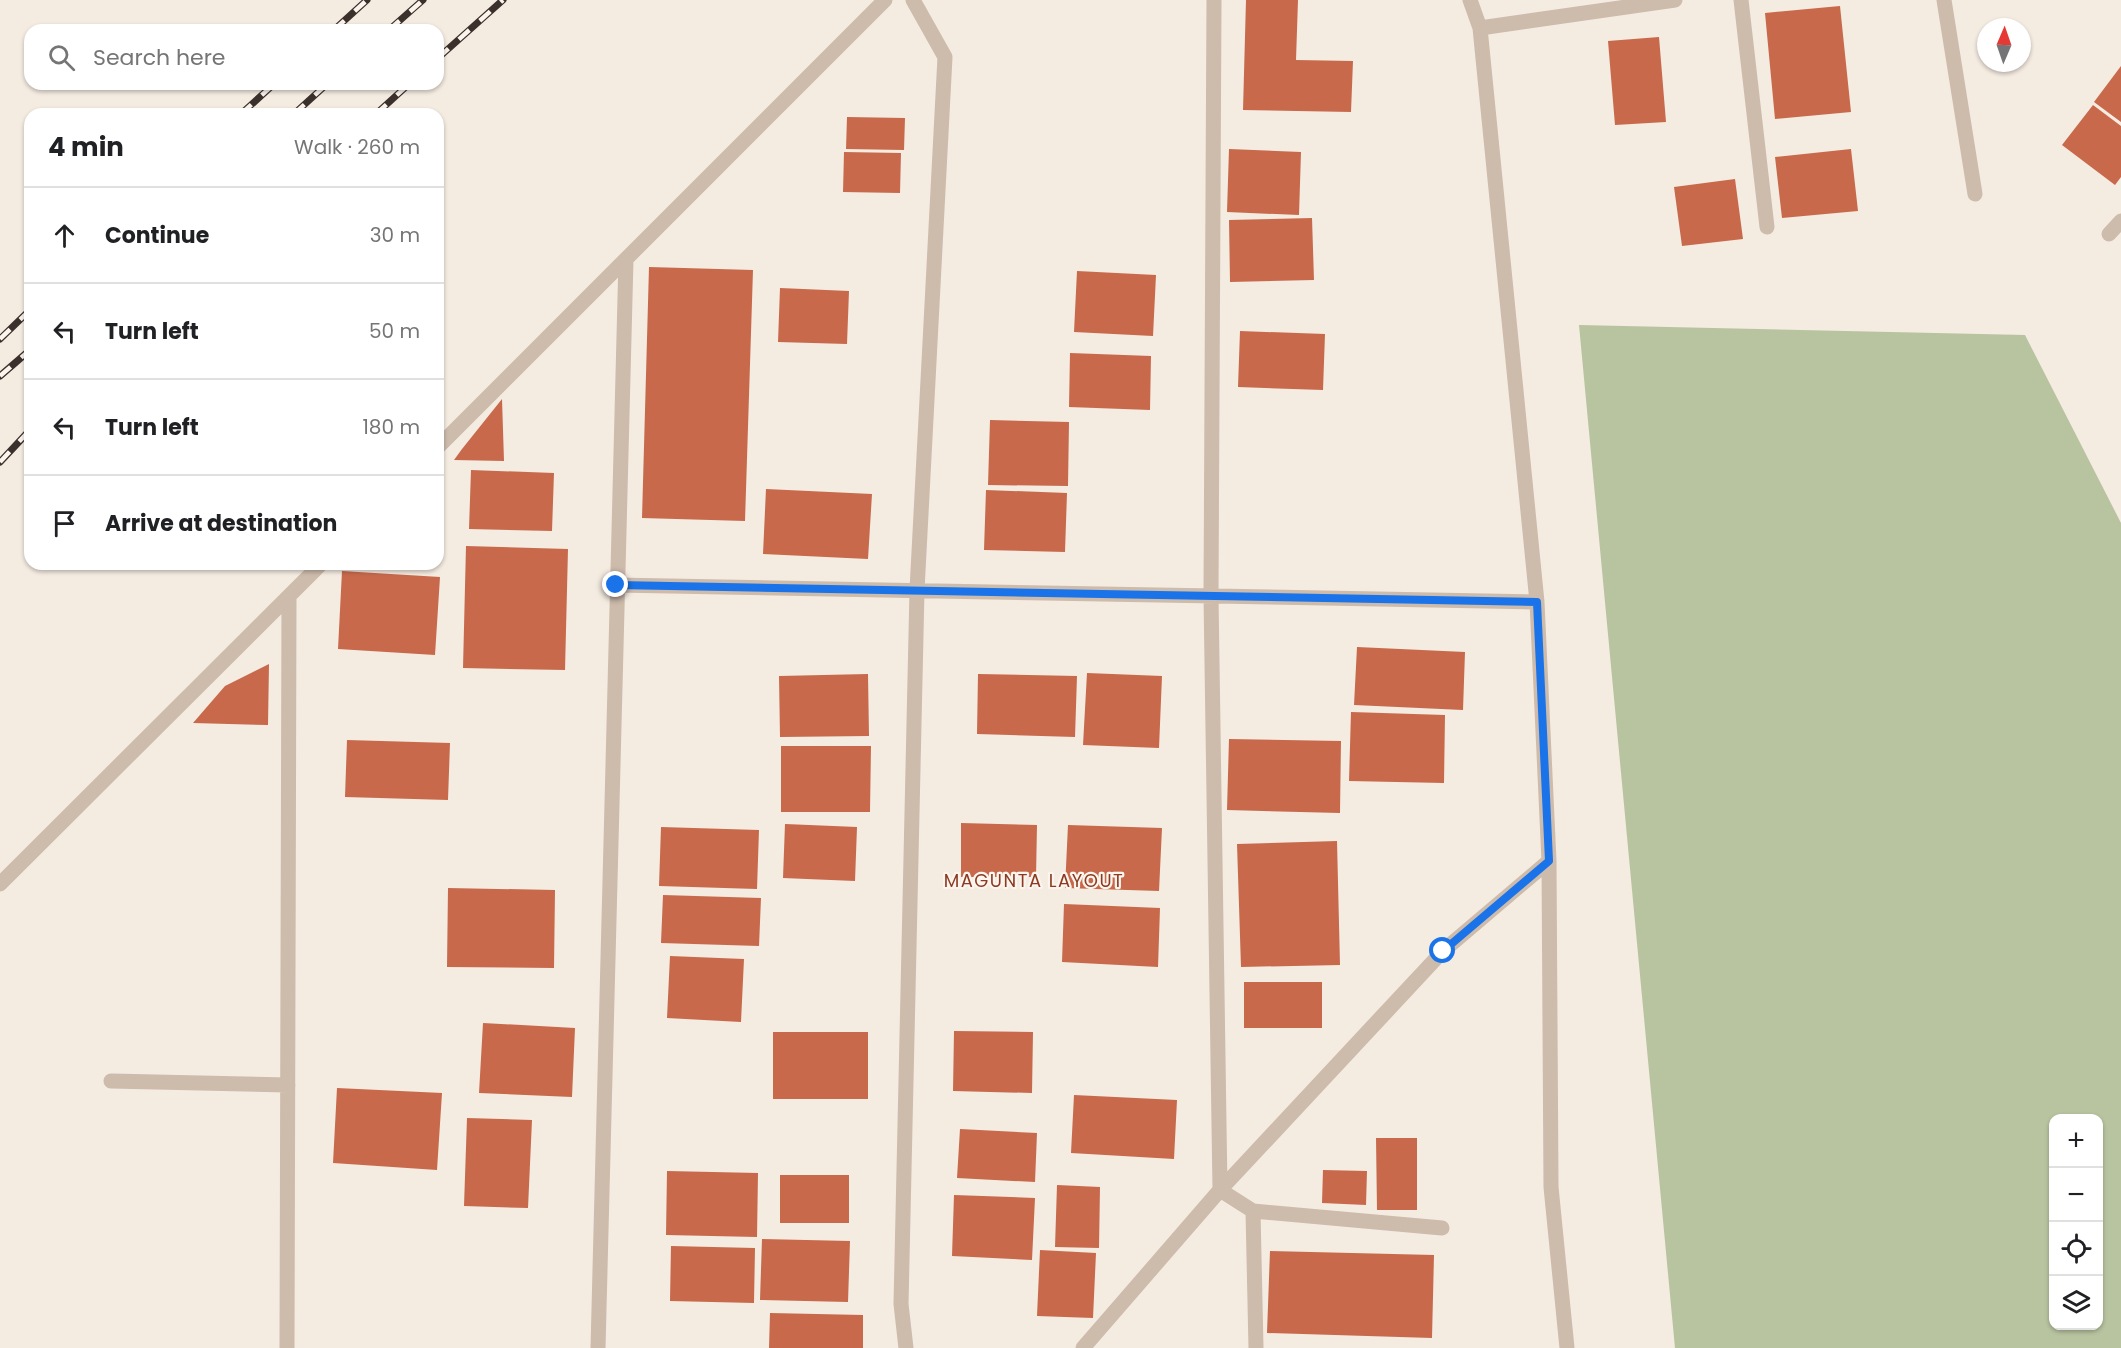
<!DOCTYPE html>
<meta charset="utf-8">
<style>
body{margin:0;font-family:Poppins,sans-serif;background:#f6f6f6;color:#202124}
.controls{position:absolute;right:18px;bottom:18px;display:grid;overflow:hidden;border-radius:12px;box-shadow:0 2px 4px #0004}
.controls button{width:54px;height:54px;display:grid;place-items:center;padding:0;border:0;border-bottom:2px solid #e0e0e0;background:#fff;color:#202124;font:30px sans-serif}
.compass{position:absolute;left:1977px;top:18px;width:54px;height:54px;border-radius:50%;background:#fff;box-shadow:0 2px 4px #0004;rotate:2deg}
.stop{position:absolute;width:18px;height:18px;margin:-14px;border:4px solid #1a73e8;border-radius:50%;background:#fff}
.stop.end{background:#1a73e8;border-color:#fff;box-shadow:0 2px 6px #0008}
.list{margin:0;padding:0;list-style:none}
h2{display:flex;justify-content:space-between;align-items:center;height:78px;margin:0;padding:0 24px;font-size:26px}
h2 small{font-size:20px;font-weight:400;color:#757577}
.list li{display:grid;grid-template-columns:39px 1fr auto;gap:18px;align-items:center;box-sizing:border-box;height:96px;padding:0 24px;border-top:2px solid #e0e0e0}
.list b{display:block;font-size:22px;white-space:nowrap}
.list em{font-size:20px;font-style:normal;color:#757577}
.icon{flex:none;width:33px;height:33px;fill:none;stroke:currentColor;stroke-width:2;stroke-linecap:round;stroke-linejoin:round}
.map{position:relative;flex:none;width:2121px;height:1348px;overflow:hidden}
.search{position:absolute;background:#fff;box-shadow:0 2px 4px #0004;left:24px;top:24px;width:420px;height:66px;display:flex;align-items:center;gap:15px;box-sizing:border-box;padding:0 21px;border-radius:18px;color:#757577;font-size:22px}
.panel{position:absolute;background:#fff;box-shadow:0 2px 4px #0004;left:24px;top:108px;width:420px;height:462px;border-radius:18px}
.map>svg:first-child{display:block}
.green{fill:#b8c4a0;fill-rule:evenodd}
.building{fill:#c8694b}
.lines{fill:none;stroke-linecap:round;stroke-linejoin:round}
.minor{stroke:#cdbbac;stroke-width:15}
.rail-casing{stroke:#3b302b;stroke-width:7}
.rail{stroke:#fbf5ee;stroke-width:4.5;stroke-dasharray:14;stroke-linecap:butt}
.route{stroke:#1a73e8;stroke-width:8}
.labels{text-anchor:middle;stroke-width:4.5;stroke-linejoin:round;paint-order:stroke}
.neighbourhood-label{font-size:18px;letter-spacing:1.5px;fill:#8c3b22;stroke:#fbf5ee}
</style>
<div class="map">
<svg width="2121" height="1348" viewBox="0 0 2121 1348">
<rect width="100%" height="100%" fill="#f4ebe1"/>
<path class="green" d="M1579 325 2025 335 2121 523V1348H1675ZM2054 1118H2098V1326H2054Z"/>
<path class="building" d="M1246 0H1298L1296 60 1353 61 1351 112 1243 110Z
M1840 6 1851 112 1775 119 1765 13Z
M1659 37 1666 122 1615 125 1608 41Z
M2121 66V122L2094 102Z
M2093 105 2121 126V177L2115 185 2062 145Z
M847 117 905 118 904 150 846 149Z
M1229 149 1301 152 1299 215 1227 212Z
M1851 149 1858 211 1782 218 1775 157Z
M844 152 901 153 900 193 843 192Z
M1735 179 1743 239 1682 246 1674 187Z
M1312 218 1314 280 1230 282 1229 220Z
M649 267 753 270 745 521 642 518Z
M1077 271 1156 275 1153 336 1074 332Z
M780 288 849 291 847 344 778 342Z
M1240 331 1325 334 1323 390 1238 387Z
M1070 353 1151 356 1150 410 1069 407Z
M502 399 504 461 454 460 462 449Z
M990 420 1069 422 1068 486 988 485Z
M471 470 554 473 552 531 469 529Z
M766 489 872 494 868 559 763 554Z
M986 490 1067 493 1065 552 984 550Z
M466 546 568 549 565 670 463 668Z
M342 571 440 577 435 655 338 649Z
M1357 647 1465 652 1463 710 1354 705Z
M269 664 268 725 193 723 225 686Z
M1087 673 1162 676 1159 748 1083 745Z
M868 674 869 736 780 737 779 676Z
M978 674 1077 676 1075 737 977 734Z
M1351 712 1445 715 1444 783 1349 781Z
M1229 739 1341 741 1340 813 1227 810Z
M347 740 450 743 448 800 345 797Z
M781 746H871L870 812H781Z
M961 823 1037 825 1036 877H961Z
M785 824 857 827 855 881 783 878Z
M1068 825 1162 828 1159 891 1065 888Z
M661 827 759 830 757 889 659 886Z
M1337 841 1340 965 1241 967 1237 844Z
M448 888 555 890 554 968 447 967Z
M663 895 761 898 759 946 661 943Z
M1064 904 1160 908 1158 967 1062 962Z
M670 956 744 959 741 1022 667 1018Z
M1244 982H1322V1028H1244Z
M483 1023 575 1028 572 1097 479 1093Z
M954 1031 1033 1032 1032 1093 953 1091Z
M773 1032H868V1099H773Z
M337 1088 442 1093 437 1170 333 1163Z
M1074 1095 1177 1100 1174 1159 1071 1153Z
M467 1118 532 1120 528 1208 464 1206Z
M960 1129 1037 1133 1035 1182 957 1178Z
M1376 1138H1417V1210H1377Z
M1323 1170 1367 1171 1366 1205 1322 1203Z
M667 1171 758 1173 757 1237 666 1235Z
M780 1175H849V1223H780Z
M1057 1185 1100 1187 1099 1248 1055 1247Z
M954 1195 1035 1198 1032 1260 952 1256Z
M762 1239 850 1241 848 1302 760 1300Z
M671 1246 755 1248 754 1303 670 1301Z
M1040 1250 1096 1253 1093 1318 1037 1316Z
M1270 1251 1434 1255 1432 1338 1267 1333Z
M770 1313 863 1315V1348H769Z"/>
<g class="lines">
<path class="minor" d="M1214 0 1211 596 1220 1190 1253 1211
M1470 0 1480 28 1537 602 1549 861 1551 1187 1567 1348
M1741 0 1767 227
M1944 0 1975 194
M1480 28 1675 0
M2109 234 2121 221
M438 447 885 0
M616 585 1537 602
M0 884 321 564
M111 1081 288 1085
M287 1348 289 596
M598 1348 626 259
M906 1348 901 1304 917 590 945 57 913 0
M1083 1348 1220 1190 1443 951 1549 861
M1256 1348 1253 1211 1442 1228"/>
<g class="rail-casing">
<path id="rail" d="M334 30 367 0
M389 30 423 0
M438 58 503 0
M241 114 274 84
M294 114 327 84
M376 114 409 84
M0 339 30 310
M0 376 30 350
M0 462 30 430"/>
</g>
<use href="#rail" class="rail"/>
</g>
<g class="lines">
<path class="route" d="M616 585 1537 602 1549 861 1443 951"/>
</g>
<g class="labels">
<g class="neighbourhood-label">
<text x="1034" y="887">MAGUNTA LAYOUT</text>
</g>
</g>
</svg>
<div class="controls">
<button>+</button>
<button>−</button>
<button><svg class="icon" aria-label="locate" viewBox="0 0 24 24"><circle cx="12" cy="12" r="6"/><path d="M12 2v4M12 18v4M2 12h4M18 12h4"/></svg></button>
<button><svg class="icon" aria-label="layers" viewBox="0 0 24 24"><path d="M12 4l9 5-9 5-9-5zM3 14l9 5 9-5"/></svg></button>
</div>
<svg class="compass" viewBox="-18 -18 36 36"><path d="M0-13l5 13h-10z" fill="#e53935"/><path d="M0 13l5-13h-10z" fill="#757577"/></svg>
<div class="stop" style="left:1443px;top:951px"></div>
<div class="stop end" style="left:616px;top:585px"></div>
<div class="search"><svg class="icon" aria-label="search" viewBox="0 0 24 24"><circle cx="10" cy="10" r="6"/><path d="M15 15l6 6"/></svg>Search here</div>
<section class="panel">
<h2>4 min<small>Walk · 260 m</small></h2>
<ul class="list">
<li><svg class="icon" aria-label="ahead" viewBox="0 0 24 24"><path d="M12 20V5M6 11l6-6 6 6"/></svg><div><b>Continue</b></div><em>30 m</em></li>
<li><svg class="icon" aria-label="left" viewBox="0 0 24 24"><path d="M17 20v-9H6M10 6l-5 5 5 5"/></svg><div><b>Turn left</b></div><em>50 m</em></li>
<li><svg class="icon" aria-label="left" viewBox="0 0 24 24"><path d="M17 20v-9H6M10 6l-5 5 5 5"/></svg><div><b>Turn left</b></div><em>180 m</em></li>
<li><svg class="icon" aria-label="arrive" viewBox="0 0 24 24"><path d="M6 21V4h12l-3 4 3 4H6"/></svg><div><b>Arrive at destination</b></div></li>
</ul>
</section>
</div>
